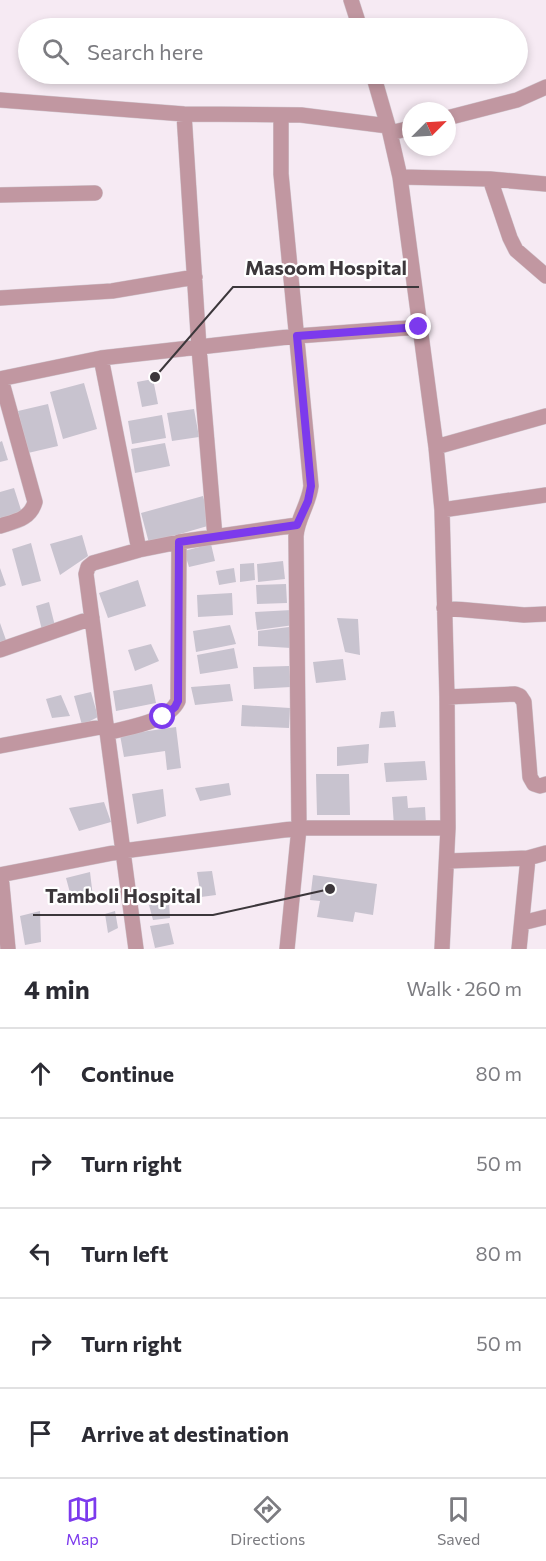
<!DOCTYPE html>
<meta charset="utf-8">
<style>
body{margin:0;font-family:Commissioner,sans-serif;background:#f7f7f7;color:#2b2b33}
.compass{position:absolute;left:402px;top:102px;width:54px;height:54px;border-radius:50%;background:#fff;box-shadow:0 3px 9px #0003;rotate:66deg}
.stop{position:absolute;width:18px;height:18px;margin:-14px;border:4px solid #7c3aed;border-radius:50%;background:#fff}
.stop.end{background:#7c3aed;border-color:#fff;box-shadow:0 2px 6px #0008}
.list{margin:0;padding:0;list-style:none}
h2{display:flex;justify-content:space-between;align-items:center;height:78px;margin:0;padding:0 24px;font-size:26px}
h2 small{font-size:20px;font-weight:400;color:#7c7c81}
.list li{display:grid;grid-template-columns:39px 1fr auto;gap:18px;align-items:center;box-sizing:border-box;height:90px;padding:0 24px;border-top:2px solid #e1e1e2}
.list b{display:block;font-size:22px;white-space:nowrap}
.list em{font-size:20px;font-style:normal;color:#7c7c81}
.icon{flex:none;width:33px;height:33px;fill:none;stroke:currentColor;stroke-width:2;stroke-linecap:round;stroke-linejoin:round}
.map{position:relative;flex:none;width:546px;height:949px;overflow:hidden}
.search{position:absolute;background:#fff;box-shadow:0 3px 9px #0003;left:18px;right:18px;top:18px;height:66px;display:flex;align-items:center;gap:15px;box-sizing:border-box;padding:0 21px;border-radius:33px;color:#7c7c81;font-size:22px}
.sheet{height:528px;background:#fff}
nav{display:flex;justify-content:space-around;align-items:center;box-sizing:border-box;height:84px;border-top:2px solid #e1e1e2;background:#fff;font-size:16px;color:#7c7c81}
nav a{display:grid;justify-items:center;gap:3px}
nav .on{color:#7c3aed}
.map>svg:first-child{display:block}
.building{fill:#c8c3cf}
.lines{fill:none;stroke-linecap:round;stroke-linejoin:round}
.minor-casing{stroke:#d1c6ce;stroke-width:16}
.minor{stroke:#c197a1;stroke-width:15}
.route{stroke:#7c3aed;stroke-width:8}
.leader{fill:none;stroke:#3c373b;stroke-width:2}
.callout-dot{fill:#3c373b;stroke:#fff;stroke-width:2}
.callout-label{font-size:20px;text-anchor:middle;font-weight:bold;fill:#3c373b;stroke:#fff;stroke-width:4.5;stroke-linejoin:round;paint-order:stroke}
</style>
<div class="map">
<svg width="546" height="949" viewBox="0 0 546 949">
<rect width="100%" height="100%" fill="#f6eaf3"/>
<path class="building" d="M153 379 158 404 142 407 137 382Z
M84 383 97 429 63 439 50 392Z
M48 404 58 446 28 453 18 411Z
M194 409 199 437 172 441 167 413Z
M162 415 166 438 132 444 128 421Z
M2 441 8 460 0 462V442Z
M165 443 170 466 135 473 131 449Z
M14 488 22 513 0 520V492Z
M203 496 211 525 149 543 141 513Z
M82 535 88 556 60 575 50 544Z
M31 543 41 581 22 586 12 549Z
M211 544 215 561 189 567 184 551Z
M283 561 285 579 258 582 257 564Z
M254 563 255 580 240 582V564Z
M0 568 6 585 0 587Z
M234 568 236 582 219 585 216 571Z
M138 580 146 606 108 618 99 593Z
M286 584 287 603 257 604 256 585Z
M232 593 233 615 198 617 197 595Z
M49 602 55 626 42 630 36 606Z
M292 610 294 625 257 630 255 612Z
M337 618 358 619 360 655 345 652Z
M0 623 6 640 0 642Z
M230 625 236 644 196 652 193 631Z
M289 627 291 648 258 646V631Z
M151 644 159 661 135 671 128 650Z
M234 648 238 668 200 674 197 655Z
M343 659 346 680 316 683 313 662Z
M289 666 291 687 254 689 253 667Z
M152 684 156 703 116 711 113 691Z
M230 684 233 701 195 705 191 687Z
M91 692 98 717 82 725 74 696Z
M61 695 70 716 52 718 46 699Z
M242 705 290 708 289 728 241 726Z
M394 711 396 727 379 728 381 712Z
M176 727 181 768 167 770 165 751 124 757 120 735Z
M369 744 368 763 337 766V747Z
M425 761 427 780 386 782 384 763Z
M316 774H349L350 815H317Z
M229 783 231 795 200 801 195 788Z
M163 789 166 816 137 824 132 794Z
M407 796 408 808 425 807 426 824 394 826 392 797Z
M104 802 111 822 79 831 69 808Z
M212 871 216 895 201 897 197 872Z
M90 872 93 897 72 900 66 878Z
M313 875 377 884 373 915 355 912 353 922 317 917 320 901 310 900Z
M169 902 170 918 153 920 149 905Z
M40 911 41 942 25 945 20 916Z
M115 911 118 928 108 933 105 914Z
M169 923 174 944 155 948 150 926Z"/>
<g class="lines">
<g class="minor-casing">
<path id="minor" d="M351 0 360 28
M373 74 390 133 400 177
M0 100 184 114 301 115 388 126
M184 114 199 348 215 537
M281 115V174L311 486C309 504 297 519 296 536L299 828 287 949
M447 118 517 100 546 87
M390 133 411 128
M490 179 510 238 516 250 546 276
M0 195 95 193
M0 298 112 291 195 277
M101 358 139 550
M0 379 101 358 297 336 419 327
M436 447 546 416
M442 510 546 495
M0 526C16 521 30 519 35 502L1 379
M444 608 524 615 546 614
M0 650 92 618
M447 697 515 694 520 696 524 702 530 777 534 784 540 786 546 784
M107 733C129 727 168 722 178 701L179 542
M0 746 106 726
M448 861 528 858 546 853
M0 875 123 851 299 828H448
M1 875 8 949
M522 923 546 917
M136 949 86 574 88 567 93 563 139 550 179 542 297 525
M442 949 448 828 447 697 442 510 436 447 400 177 490 179 546 184
M519 949 528 858"/>
</g>
<use href="#minor" class="minor"/>
</g>
<g class="lines">
<path class="route" d="M163 717 175 707 178 701 179 542 297 525 308 501 311 486 297 336 419 327"/>
</g>
<path class="leader" d="M155 377L233 287H419M330 889L213 915H33"/>
<g class="callout-dot">
<circle cx="155" cy="377" r="6"/>
<circle cx="330" cy="889" r="6"/>
</g>
<g class="callout-label">
<text x="326" y="275">Masoom Hospital</text>
<text x="123" y="903">Tamboli Hospital</text>
</g>
</svg>
<svg class="compass" viewBox="-18 -18 36 36"><path d="M0-13l5 13h-10z" fill="#e53935"/><path d="M0 13l5-13h-10z" fill="#7c7c81"/></svg>
<div class="stop" style="left:163px;top:717px"></div>
<div class="stop end" style="left:419px;top:327px"></div>
<div class="search"><svg class="icon" aria-label="search" viewBox="0 0 24 24"><circle cx="10" cy="10" r="6"/><path d="M15 15l6 6"/></svg>Search here</div>
</div>
<section class="sheet">
<h2>4 min<small>Walk · 260 m</small></h2>
<ul class="list">
<li><svg class="icon" aria-label="ahead" viewBox="0 0 24 24"><path d="M12 20V5M6 11l6-6 6 6"/></svg><div><b>Continue</b></div><em>80 m</em></li>
<li><svg class="icon" aria-label="right" viewBox="0 0 24 24"><path d="M7 20v-9h11M14 6l5 5-5 5"/></svg><div><b>Turn right</b></div><em>50 m</em></li>
<li><svg class="icon" aria-label="left" viewBox="0 0 24 24"><path d="M17 20v-9H6M10 6l-5 5 5 5"/></svg><div><b>Turn left</b></div><em>80 m</em></li>
<li><svg class="icon" aria-label="right" viewBox="0 0 24 24"><path d="M7 20v-9h11M14 6l5 5-5 5"/></svg><div><b>Turn right</b></div><em>50 m</em></li>
<li><svg class="icon" aria-label="arrive" viewBox="0 0 24 24"><path d="M6 21V4h12l-3 4 3 4H6"/></svg><div><b>Arrive at destination</b></div></li>
</ul>
</section>
<nav>
<a class="on"><svg class="icon" aria-label="map" viewBox="0 0 24 24"><path d="M3 6l6-2 6 2 6-2v14l-6 2-6-2-6 2zM9 4v14M15 6v14"/></svg>Map</a>
<a><svg class="icon" aria-label="directions" viewBox="0 0 24 24"><path d="M12 3l9 9-9 9-9-9zM9 14v-3h6M13 9l2 2-2 2"/></svg>Directions</a>
<a><svg class="icon" aria-label="saved" viewBox="0 0 24 24"><path d="M7 4h10v16l-5-4-5 4z"/></svg>Saved</a>
</nav>
